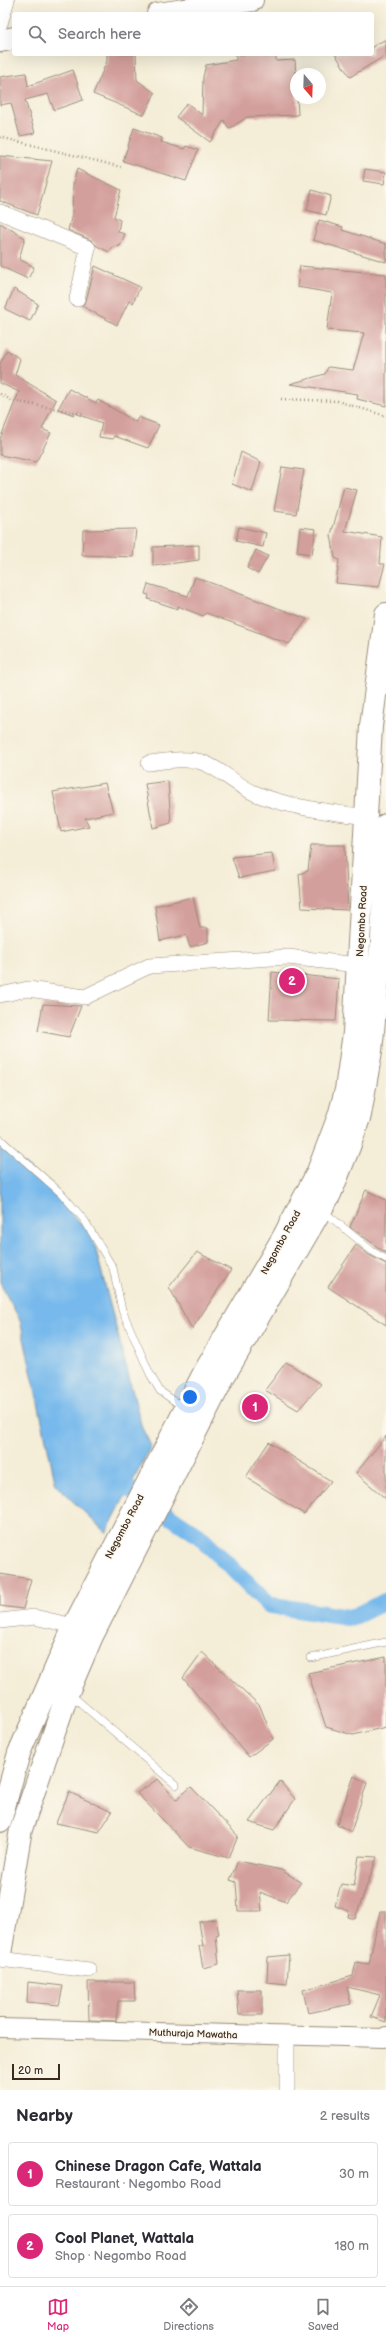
<!DOCTYPE html>
<meta charset="utf-8">
<style>
body{margin:0;font-family:"Balsamiq Sans",sans-serif;background:#f7f7f7;color:#2b2b33}
.compass{position:absolute;left:290px;top:68px;width:36px;height:36px;border-radius:50%;background:#fff;box-shadow:0 4px 16px #0002;rotate:161deg}
.scale{position:absolute;left:12px;bottom:10px;width:48px;box-sizing:border-box;padding-left:4px;border:2px solid #3b2a1e;border-top:0;font-size:11px;line-height:14px;white-space:nowrap;color:#3b2a1e;-webkit-text-stroke:3px #fbf7ec;paint-order:stroke}
.you{position:absolute;left:190px;top:1397px;width:14px;height:14px;margin:-10px;border:3px solid #fff;border-radius:50%;background:#1a73e8;box-shadow:0 0 0 6px #1a73e833}
.badge{display:grid;place-items:center;width:26px;height:26px;border-radius:50%;background:#db2777;color:#fff;font-size:13px;font-weight:700}
.pin{position:absolute;translate:-50% -50%;border:2px solid #fff;box-shadow:0 1px 4px #0006}
.list{margin:0;padding:0;list-style:none}
h2{display:flex;justify-content:space-between;align-items:center;height:52px;margin:0;padding:0 16px;font-size:17px}
h2 small{font-size:13px;font-weight:400;color:#7c7c81}
.list li{display:grid;grid-template-columns:26px 1fr auto;gap:12px;align-items:center;box-sizing:border-box;height:64px;margin:0 8px 8px;padding:0 8px;border:1px solid #e1e1e2;border-radius:4px}
.list b{display:block;font-size:15px;white-space:nowrap}
.list p{margin:0;font-size:13px;white-space:nowrap;color:#7c7c81}
.list em{font-size:13px;font-style:normal;color:#7c7c81}
.icon{flex:none;width:22px;height:22px;fill:none;stroke:currentColor;stroke-width:2;stroke-linecap:round;stroke-linejoin:round}
.map{position:relative;flex:none;width:386px;height:2090px;overflow:hidden}
.search{position:absolute;background:#fff;box-shadow:0 4px 16px #0002;left:12px;right:12px;top:12px;height:44px;display:flex;align-items:center;gap:10px;box-sizing:border-box;padding:0 14px;border-radius:4px;color:#7c7c81;font-size:15px}
.sheet{height:196px;background:#fff}
nav{display:flex;justify-content:space-around;align-items:center;box-sizing:border-box;height:56px;border-top:1px solid #e1e1e2;background:#fff;font-size:11px;color:#7c7c81}
nav a{display:grid;justify-items:center;gap:2px}
nav .on{color:#db2777}
.map>svg:first-child{display:block}
.water{fill:#77b9ec;stroke:#597285}
.lines{fill:none;stroke-linecap:round;stroke-linejoin:round}
.canal{stroke:#77b9ec;stroke-width:17}
.building{fill:#d39f9c}
.service-casing{stroke:#988c7a;stroke-width:8}
.minor-casing{stroke:#988c7a;stroke-width:16}
.tertiary-casing{stroke:#988c7a;stroke-width:20}
.primary-casing{stroke:#988c7a;stroke-width:24}
.trunk-casing{stroke:#988c7a;stroke-width:24}
.path{stroke:#988c7a;stroke-width:2.5;stroke-dasharray:1 3;stroke-linecap:butt}
.service{stroke:#fff;stroke-width:7}
.minor{stroke:#fff;stroke-width:15}
.tertiary{stroke:#fff;stroke-width:18}
.primary{stroke:#fff;stroke-width:22}
.trunk{stroke:#fff;stroke-width:22}
.labels{text-anchor:middle;stroke-width:3;stroke-linejoin:round;paint-order:stroke}
.street-label{font-size:10px;fill:#3b2a1e;stroke:#fbf7ec}
</style>
<div class="map">
<svg width="386" height="2090" viewBox="0 0 386 2090">
<rect width="100%" height="100%" fill="#fbf7ec"/>
<filter id="ink" filterUnits="userSpaceOnUse"><feTurbulence type="fractalNoise" baseFrequency=".025" numOctaves="2"/><feDisplacementMap in="SourceGraphic" scale="8" xChannelSelector="R" yChannelSelector="G"/><feConvolveMatrix kernelMatrix="1 2 1 2 8 2 1 2 1" color-interpolation-filters="sRGB"/></filter>
<filter id="wash" filterUnits="userSpaceOnUse"><feTurbulence type="fractalNoise" baseFrequency=".012" numOctaves="4" result="noise"/><feDisplacementMap in="SourceGraphic" scale="16" xChannelSelector="R" yChannelSelector="G"/><feGaussianBlur stdDeviation="0.9" result="paint"/><feColorMatrix in="noise" values="0 0 0 0 0 0 0 0 0 0 0 0 0 0 0 0 0 1.4 0 .05"/><feComposite in="paint" operator="in"/></filter>
<g filter="url(#wash)">
<rect width="100%" height="100%" fill="#f4edd7"/>
<path class="water" d="M0 1147 27 1166 92 1235 142 1428 151 1446 106 1533 56 1485 20 1320 0 1283Z"/>
<g class="lines">
<path class="canal" d="M110 1476 198 1535 269 1605 351 1618 386 1601"/>
</g>
<g id="blocks">
<path class="building" d="M386 39V55L350 77 335 54H372V47Z
M107 54H136L137 80 155 93 144 115 93 94 107 61Z
M236 54H276V61L295 60 298 115 247 117 229 129 224 120 210 142 176 117 187 103 202 115 203 77 206 65 236 60Z
M73 70 83 100 54 110 48 94 25 100 35 133 20 136 11 103 0 105V77L26 73 28 86Z
M134 128 162 138 161 142 184 149 186 146 198 150 186 181 123 161Z
M0 156 52 161 37 215 0 201Z
M77 169 121 190 114 217 120 220 118 232 125 234 120 246 113 247 109 252 97 246 91 240 68 230 72 215 73 185Z
M365 169 386 172 384 184 363 181Z
M312 190 331 196 326 215 307 210Z
M319 220 343 227 342 230 386 244V262L313 240Z
M0 223 25 238 19 259 34 267 28 279 0 266Z
M95 266 140 287 133 303 129 301 117 325 82 306 86 301Z
M300 266 386 274V406L357 399 358 394 290 384 325 374 328 367 353 370 364 333 327 330 332 293 297 287Z
M14 289 38 304 30 321 5 309Z
M7 350 20 359 15 375 56 400 42 429 51 433 36 462 0 455V439L19 392 0 383V364Z
M69 389 96 403 98 400 136 422 138 417 159 425 148 448 114 436 113 439 99 437 102 423 75 413 74 415 58 409Z
M241 452 261 462 252 492 232 484Z
M282 467 304 470 296 514 274 511Z
M344 487 357 490 345 531 382 537 380 564H385L379 587 336 583 339 560 335 558 331 535Z
M239 527 266 533 263 547 236 541Z
M300 527 316 529 312 554 297 552Z
M136 529 133 557 82 555 83 530Z
M199 545V560L153 566V547Z
M256 550 268 556 258 574 247 568Z
M195 577 246 596 307 619 289 644 206 613 203 616 178 606V609L148 599 149 595 145 594 148 584 188 596Z
M168 781 171 823 153 828 145 784Z
M105 783 113 812 85 818 89 826 61 832 53 792Z
M311 845H345L348 910 302 908 299 874 308 871Z
M272 853 275 871 239 878 232 857Z
M193 897 200 928H208V942L190 947 186 935 160 941 155 906Z
M272 972 339 979 336 1021 269 1020Z
M43 1004 81 1006 69 1037 38 1031Z
M366 1190 386 1200V1253L350 1227Z
M356 1245 369 1255 386 1264V1325L328 1287Z
M197 1252 231 1270 192 1329 169 1287Z
M286 1362 321 1384 298 1410 265 1390Z
M386 1436V1499L356 1473Z
M269 1442 331 1481 304 1514 246 1477Z
M0 1574 31 1579 23 1609 0 1606Z
M202 1652 260 1706 273 1739 249 1757 183 1678Z
M386 1657V1727L353 1735 326 1727 308 1673Z
M354 1776 367 1783 351 1832 337 1824Z
M158 1779 176 1800 191 1787 238 1836 229 1858 189 1847 137 1793Z
M280 1781 295 1799 274 1830 249 1822Z
M69 1792 112 1812 99 1832 56 1823Z
M359 1856 377 1857 355 1919 348 1917 349 1911 335 1906 341 1884 354 1886Z
M238 1861 281 1870 301 1882 286 1902 260 1892 262 1911H238L236 1882 230 1880Z
M380 1911H386V2022L371 2017 380 1995 347 1987 351 2004 308 2013 303 1990 353 1976 356 1962 369 1964Z
M216 1919 219 1935 216 1936 219 1964 203 1968 199 1946H203L199 1922Z
M289 1955 287 1984 267 1982 268 1957Z
M28 1982 63 1986 59 2005 27 2002Z
M88 1982H134L135 2001H118L116 2021 89 2020Z
M237 1990H262V2015H239Z"/>
</g>
</g>
<g filter="url(#ink)">
<use href="#blocks" fill-opacity="0" stroke="#988c7a" stroke-width="1"/>
<g class="lines">
<g class="service-casing">
<path id="service" d="M0 1139 62 1194 85 1221 113 1268 122 1310 150 1374 160 1391 183 1407
M322 1210 372 1251 386 1259
M311 1658 386 1642
M70 1694 176 1785"/>
</g>
<g class="minor-casing">
<path id="minor" d="M0 24 7 0
M0 212 88 248 77 299
M149 763C166 761 188 757 204 763 222 770 236 785 254 793 290 808 327 811 365 817
M0 995 28 989 85 997 149 966 288 957 366 966
M0 1621 34 1617 74 1626
M0 1959 89 1970
M287 2090V2036"/>
</g>
<g class="tertiary-casing">
<path id="tertiary" d="M0 2028 384 2038 386 2036"/>
</g>
<g class="primary-casing">
<path id="primary" d="M158 14 252 0
M0 41 14 38"/>
</g>
<g class="trunk-casing">
<path id="trunk" d="M0 1821 19 1753 74 1626 205 1371 284 1236 317 1174 339 1116 346 1090 354 1033 371 726 386 614
M0 1954 21 1829 68 1692 92 1636 224 1376 330 1194 349 1147 360 1115 371 1051 382 940 386 825"/>
</g>
<path class="path" d="M0 137 121 167
M0 394 13 401 85 414
M281 399 337 401 386 416"/>
<use href="#service" class="service"/>
<use href="#minor" class="minor"/>
<use href="#tertiary" class="tertiary"/>
<use href="#primary" class="primary"/>
<use href="#trunk" class="trunk"/>
</g>
</g>
<g class="labels">
<g class="street-label">
<text transform="translate(361 921) rotate(-87)" y="4">Negombo Road</text>
<text transform="translate(280 1242) rotate(-61)" y="4">Negombo Road</text>
<text transform="translate(124 1526) rotate(-62)" y="4">Negombo Road</text>
<text transform="translate(193 2033) rotate(2)" y="4">Muthuraja Mawatha</text>
</g>
</g>
</svg>
<svg class="compass" viewBox="-18 -18 36 36"><path d="M0-13l5 13h-10z" fill="#e53935"/><path d="M0 13l5-13h-10z" fill="#7c7c81"/></svg>
<div class="scale">20 m</div>
<div class="you"></div>
<div class="pin badge" style="left:255px;top:1407px">1</div>
<div class="pin badge" style="left:292px;top:981px">2</div>
<div class="search"><svg class="icon" aria-label="search" viewBox="0 0 24 24"><circle cx="10" cy="10" r="6"/><path d="M15 15l6 6"/></svg>Search here</div>
</div>
<section class="sheet">
<h2>Nearby<small>2 results</small></h2>
<ul class="list">
<li><span class="badge">1</span><div><b>Chinese Dragon Cafe, Wattala</b><p>Restaurant · Negombo Road</p></div><em>30 m</em></li>
<li><span class="badge">2</span><div><b>Cool Planet, Wattala</b><p>Shop · Negombo Road</p></div><em>180 m</em></li>
</ul>
</section>
<nav>
<a class="on"><svg class="icon" aria-label="map" viewBox="0 0 24 24"><path d="M3 6l6-2 6 2 6-2v14l-6 2-6-2-6 2zM9 4v14M15 6v14"/></svg>Map</a>
<a><svg class="icon" aria-label="directions" viewBox="0 0 24 24"><path d="M12 3l9 9-9 9-9-9zM9 14v-3h6M13 9l2 2-2 2"/></svg>Directions</a>
<a><svg class="icon" aria-label="saved" viewBox="0 0 24 24"><path d="M7 4h10v16l-5-4-5 4z"/></svg>Saved</a>
</nav>
